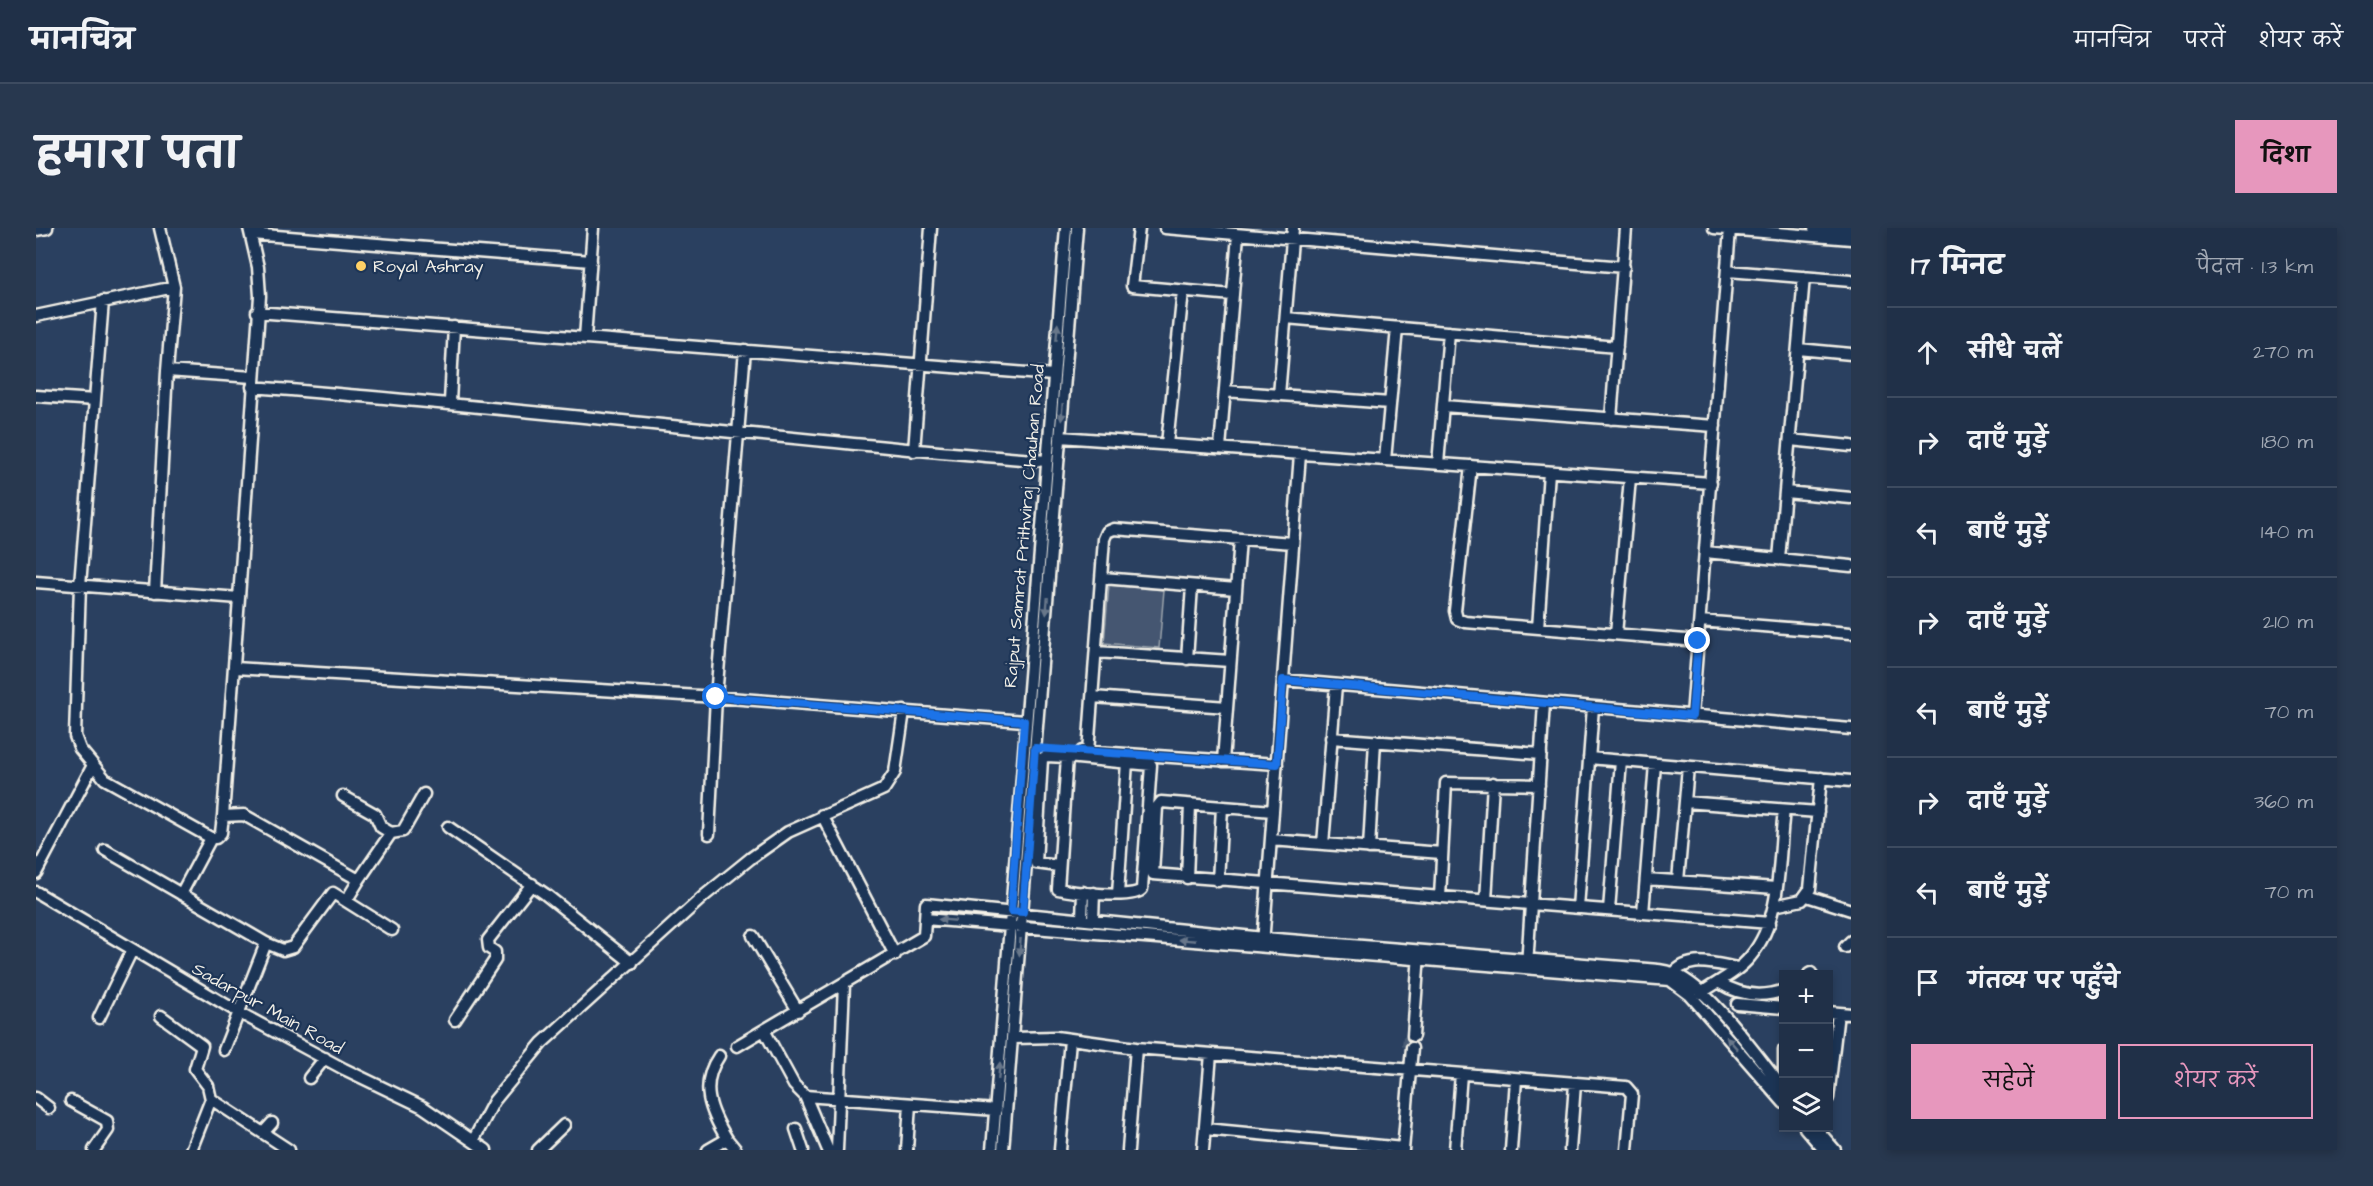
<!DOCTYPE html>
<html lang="hi">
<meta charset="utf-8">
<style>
body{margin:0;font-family:"Architects Daughter","Playpen Sans Deva",sans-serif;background:#28384f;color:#f1f3f6}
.controls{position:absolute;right:18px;bottom:18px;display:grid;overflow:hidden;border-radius:0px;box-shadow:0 3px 9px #0003}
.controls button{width:54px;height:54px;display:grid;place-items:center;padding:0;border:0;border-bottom:2px solid #3d4b60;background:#203048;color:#f1f3f6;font:30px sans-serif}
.stop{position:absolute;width:18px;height:18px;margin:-14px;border:4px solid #1a73e8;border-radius:50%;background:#fff}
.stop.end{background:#1a73e8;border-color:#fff;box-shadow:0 2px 6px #0008}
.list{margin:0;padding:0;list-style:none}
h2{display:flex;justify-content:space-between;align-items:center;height:78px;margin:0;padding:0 24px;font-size:26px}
h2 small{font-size:20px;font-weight:400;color:#a2a9b4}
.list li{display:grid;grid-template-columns:39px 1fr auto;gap:18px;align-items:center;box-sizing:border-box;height:90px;padding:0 24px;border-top:2px solid #3d4b60}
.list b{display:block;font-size:22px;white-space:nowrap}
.list em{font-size:20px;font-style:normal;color:#a2a9b4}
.actions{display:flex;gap:12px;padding:18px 24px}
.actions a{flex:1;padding:14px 0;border:2px solid #e797bd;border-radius:0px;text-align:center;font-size:21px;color:#e797bd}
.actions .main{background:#e797bd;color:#111}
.icon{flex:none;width:33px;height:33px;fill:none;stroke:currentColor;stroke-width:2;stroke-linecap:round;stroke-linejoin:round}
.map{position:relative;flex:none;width:1815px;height:922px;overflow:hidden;border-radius:0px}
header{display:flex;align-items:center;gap:36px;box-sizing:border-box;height:84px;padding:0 30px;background:#203048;border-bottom:2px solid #3d4b60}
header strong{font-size:28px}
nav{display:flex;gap:33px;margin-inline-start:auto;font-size:21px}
.intro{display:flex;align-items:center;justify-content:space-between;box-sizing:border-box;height:144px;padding:0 36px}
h1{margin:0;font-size:42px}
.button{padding:15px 27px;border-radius:0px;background:#e797bd;color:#111;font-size:21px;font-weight:700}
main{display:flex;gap:36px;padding:0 36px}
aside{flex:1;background:#203048;border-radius:0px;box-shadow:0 3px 9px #0003}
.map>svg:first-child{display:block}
.green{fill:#445771;stroke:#9ca4ac;stroke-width:1.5}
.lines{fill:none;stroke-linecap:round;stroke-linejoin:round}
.minor-tunnel{stroke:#485b74;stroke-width:10;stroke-dasharray:10 5;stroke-linecap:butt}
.minor-casing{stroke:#f4f1e8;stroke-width:15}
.major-casing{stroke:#f4f1e8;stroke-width:18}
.minor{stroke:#1d3557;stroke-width:10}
.major{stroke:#1d3557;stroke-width:14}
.oneway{fill:#68778a}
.route{stroke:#1a73e8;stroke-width:8}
.poi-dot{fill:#ffd166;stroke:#1d3557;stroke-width:2}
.labels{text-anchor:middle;stroke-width:4.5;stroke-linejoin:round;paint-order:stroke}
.poi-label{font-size:18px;fill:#f4f1e8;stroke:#1d3557;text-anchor:start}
.street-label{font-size:18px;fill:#f4f1e8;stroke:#1d3557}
</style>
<header>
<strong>मानचित्र</strong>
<nav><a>मानचित्र</a><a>परतें</a><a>शेयर करें</a></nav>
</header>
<div class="intro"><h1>हमारा पता</h1><a class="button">दिशा</a></div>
<main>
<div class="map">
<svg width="1815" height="922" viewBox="0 0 1815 922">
<rect width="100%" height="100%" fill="#2a4060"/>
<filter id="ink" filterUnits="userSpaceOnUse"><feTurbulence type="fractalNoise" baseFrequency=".0167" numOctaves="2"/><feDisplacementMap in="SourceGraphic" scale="12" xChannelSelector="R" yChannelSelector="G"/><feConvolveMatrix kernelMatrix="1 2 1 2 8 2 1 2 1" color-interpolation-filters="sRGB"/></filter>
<g filter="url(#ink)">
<path class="green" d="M1073 357 1128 362 1123 420 1068 415Z"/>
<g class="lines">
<path class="minor-tunnel" d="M1371 819 1372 808"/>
<g class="minor-casing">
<path id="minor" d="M1103 0 1096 58 1197 67
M1129 0 1588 39
M1678 0 1815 11
M0 2 11 0
M215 6 555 33
M1692 43 1815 53
M67 73 44 357 39 508 44 521 69 551 175 610H180L185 605 187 588 208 587 323 652 355 605 367 603 388 566
M221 84 1017 147
M0 88 138 59
M1250 90 1581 119
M549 110 557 0
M1762 121 1815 126
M131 143 217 149
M216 159C481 179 745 212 1010 233
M1189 163 1354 175
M1243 167 1257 0
M0 168 59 172
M414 174 418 99
M1407 178 1679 198
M1575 191 1590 0
M1024 209 1675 255
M1754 212 1815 218
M1131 216 1147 63
M1184 220 1202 7
M878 223 895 0
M1349 232 1361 100
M1402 236 1413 104
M1435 238 1419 383 1421 391 1429 394 1662 413
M1749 264 1815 270
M1669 324 1815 338
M1743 331 1768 49
M1067 350 1200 361
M0 354 203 370 224 68 222 39 213 0
M119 364 131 143 138 59 124 0
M1664 393 1815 405
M1502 400 1513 244
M1580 406 1594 250
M1060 424 1194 433
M1151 431 1156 358
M199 440 680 469 988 493
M1247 452 1815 501
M1057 469 1191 479
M1656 488 1694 1
M1295 510 1505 526
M1046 523 1241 536
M1052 524 1068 311 1071 304 1078 301 1257 315
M1553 530 1815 553
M1187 533 1204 311
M307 568 339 586 345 599 355 605
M1649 574 1782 584
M1237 583 1125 574 1121 579 1117 646 1734 695
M786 587 859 727
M187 588 203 370
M412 599 509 666 596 735
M673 606 680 469 709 122
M1235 612 1406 625
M1287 616 1300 457
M1333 620 1339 513
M69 622 230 715 247 722 257 719 297 665 356 702
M1022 638 1000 635 1006 531 1010 528 1031 529 1022 661C1036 664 1099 672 1106 661L1115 537 1031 529
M0 645 56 539
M1151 650 1154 577
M1610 651 1740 660
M1182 653 1186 579
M1642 653 1652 539
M0 664 202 784 308 841 387 879 450 922
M145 666 175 610
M1082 666 1091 534
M1771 668 1815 682
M1404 669 1410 555 1503 557
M1450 672 1457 555
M310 673 323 652
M1738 678 1766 672 1774 661 1785 550
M1542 680 1557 479
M1573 682 1585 533
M1607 685 1619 536
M1046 690 1047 664
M889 691 1634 752 1654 767 1748 875
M1057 691 1058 665
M717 708 762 783
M1227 716 1264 226
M1809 719 1815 713
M1491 738 1508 475
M1773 746 1775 745
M1634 751C1648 725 1679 736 1702 740
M1682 754C1703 767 1724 771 1748 762
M1665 765C1681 754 1702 744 1714 729 1747 690 1742 630 1748 582
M1701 776 1748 780
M1792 784 1815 786
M125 788 166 818 159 841 172 858 175 871 155 922
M63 790 96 722
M419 792 459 732V724L453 720 452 712 496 656
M1377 808 1383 726
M977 810 1020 809 1100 820 1590 859 1596 866 1591 922
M701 818 728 802
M188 822 230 715
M1748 822V844
M683 828C663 857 674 883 691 911
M273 850 289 830
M769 868 792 922
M0 870 13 880
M1792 870 1802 785
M175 871 227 905 236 895
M35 873 71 893 72 902 58 922
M960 882 769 868 758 857 728 802 888 708 890 676 1228 710 1611 741C1620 742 1630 742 1639 746 1676 762 1721 829 1748 861
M1769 900 1788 922
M1780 900 1799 922
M760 901 767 922
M1169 901 1367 920
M227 905 253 922
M437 913 458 873 506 815 668 668 715 630 752 604 848 561 859 544 868 483
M502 922 528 897
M672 922 691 911 700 922
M801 922 808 756
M871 922 874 876
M956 922 1030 0
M967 922 1041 0
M1024 922 1034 812
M1092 922 1100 820
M1167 922 1175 826
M1367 922 1376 820
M1419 922 1425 846
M1475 922 1480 851
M1534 922 1539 856"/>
</g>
<g class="major-casing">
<path id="major" d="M1780 0 1815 3"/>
</g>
<use href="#minor" class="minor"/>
<use href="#major" class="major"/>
</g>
<defs><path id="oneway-solid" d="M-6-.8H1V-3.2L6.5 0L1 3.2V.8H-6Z" transform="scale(1.5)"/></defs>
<g class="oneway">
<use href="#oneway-solid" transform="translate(1021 104) rotate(-85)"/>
<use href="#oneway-solid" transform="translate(1026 184) rotate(95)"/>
<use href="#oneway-solid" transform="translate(1011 378) rotate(95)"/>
<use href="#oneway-solid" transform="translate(911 692) rotate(-175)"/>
<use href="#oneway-solid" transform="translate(1151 712) rotate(-175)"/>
<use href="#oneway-solid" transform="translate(984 719) rotate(94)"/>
<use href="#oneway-solid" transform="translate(1696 815) rotate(-131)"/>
<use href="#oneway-solid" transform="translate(963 843) rotate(-85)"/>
</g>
</g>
<g class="lines" filter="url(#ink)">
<path class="route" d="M680 469 988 493 975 683 987 684 999 520 1241 536 1247 452 1656 488 1662 413"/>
</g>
<circle class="poi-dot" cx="325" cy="38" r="6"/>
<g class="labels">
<g class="poi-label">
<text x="337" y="44">Royal Ashray</text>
</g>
<g class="street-label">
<text transform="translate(988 298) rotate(-85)" y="6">Rajput Samrat Prithviraj Chauhan Road</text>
<text transform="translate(232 780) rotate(29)" y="6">Sadarpur Main Road</text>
</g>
</g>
</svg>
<div class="controls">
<button>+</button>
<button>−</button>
<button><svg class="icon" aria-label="layers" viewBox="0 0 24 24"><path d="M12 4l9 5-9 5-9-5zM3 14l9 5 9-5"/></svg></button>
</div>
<div class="stop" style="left:680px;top:469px"></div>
<div class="stop end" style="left:1662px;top:413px"></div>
</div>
<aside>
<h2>17 मिनट<small>पैदल · 1.3 km</small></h2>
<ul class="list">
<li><svg class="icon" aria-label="ahead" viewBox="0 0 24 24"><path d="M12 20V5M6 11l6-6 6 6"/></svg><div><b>सीधे चलें</b></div><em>270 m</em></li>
<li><svg class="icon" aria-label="right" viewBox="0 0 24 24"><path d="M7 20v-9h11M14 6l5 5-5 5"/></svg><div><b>दाएँ मुड़ें</b></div><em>180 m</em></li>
<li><svg class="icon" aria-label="left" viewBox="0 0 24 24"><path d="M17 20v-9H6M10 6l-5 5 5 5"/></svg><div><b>बाएँ मुड़ें</b></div><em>140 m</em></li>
<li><svg class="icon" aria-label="right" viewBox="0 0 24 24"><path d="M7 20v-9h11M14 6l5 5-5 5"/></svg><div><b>दाएँ मुड़ें</b></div><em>210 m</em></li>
<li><svg class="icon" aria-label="left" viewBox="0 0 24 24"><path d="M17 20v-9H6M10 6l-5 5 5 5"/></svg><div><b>बाएँ मुड़ें</b></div><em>70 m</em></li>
<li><svg class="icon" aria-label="right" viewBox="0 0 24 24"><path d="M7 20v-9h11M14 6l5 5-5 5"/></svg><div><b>दाएँ मुड़ें</b></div><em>360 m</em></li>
<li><svg class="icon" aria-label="left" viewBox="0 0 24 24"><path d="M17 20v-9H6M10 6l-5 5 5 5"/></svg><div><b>बाएँ मुड़ें</b></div><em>70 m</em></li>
<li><svg class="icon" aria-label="arrive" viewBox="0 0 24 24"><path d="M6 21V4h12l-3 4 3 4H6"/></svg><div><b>गंतव्य पर पहुँचे</b></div></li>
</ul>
<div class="actions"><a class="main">सहेजें</a><a>शेयर करें</a></div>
</aside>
</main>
